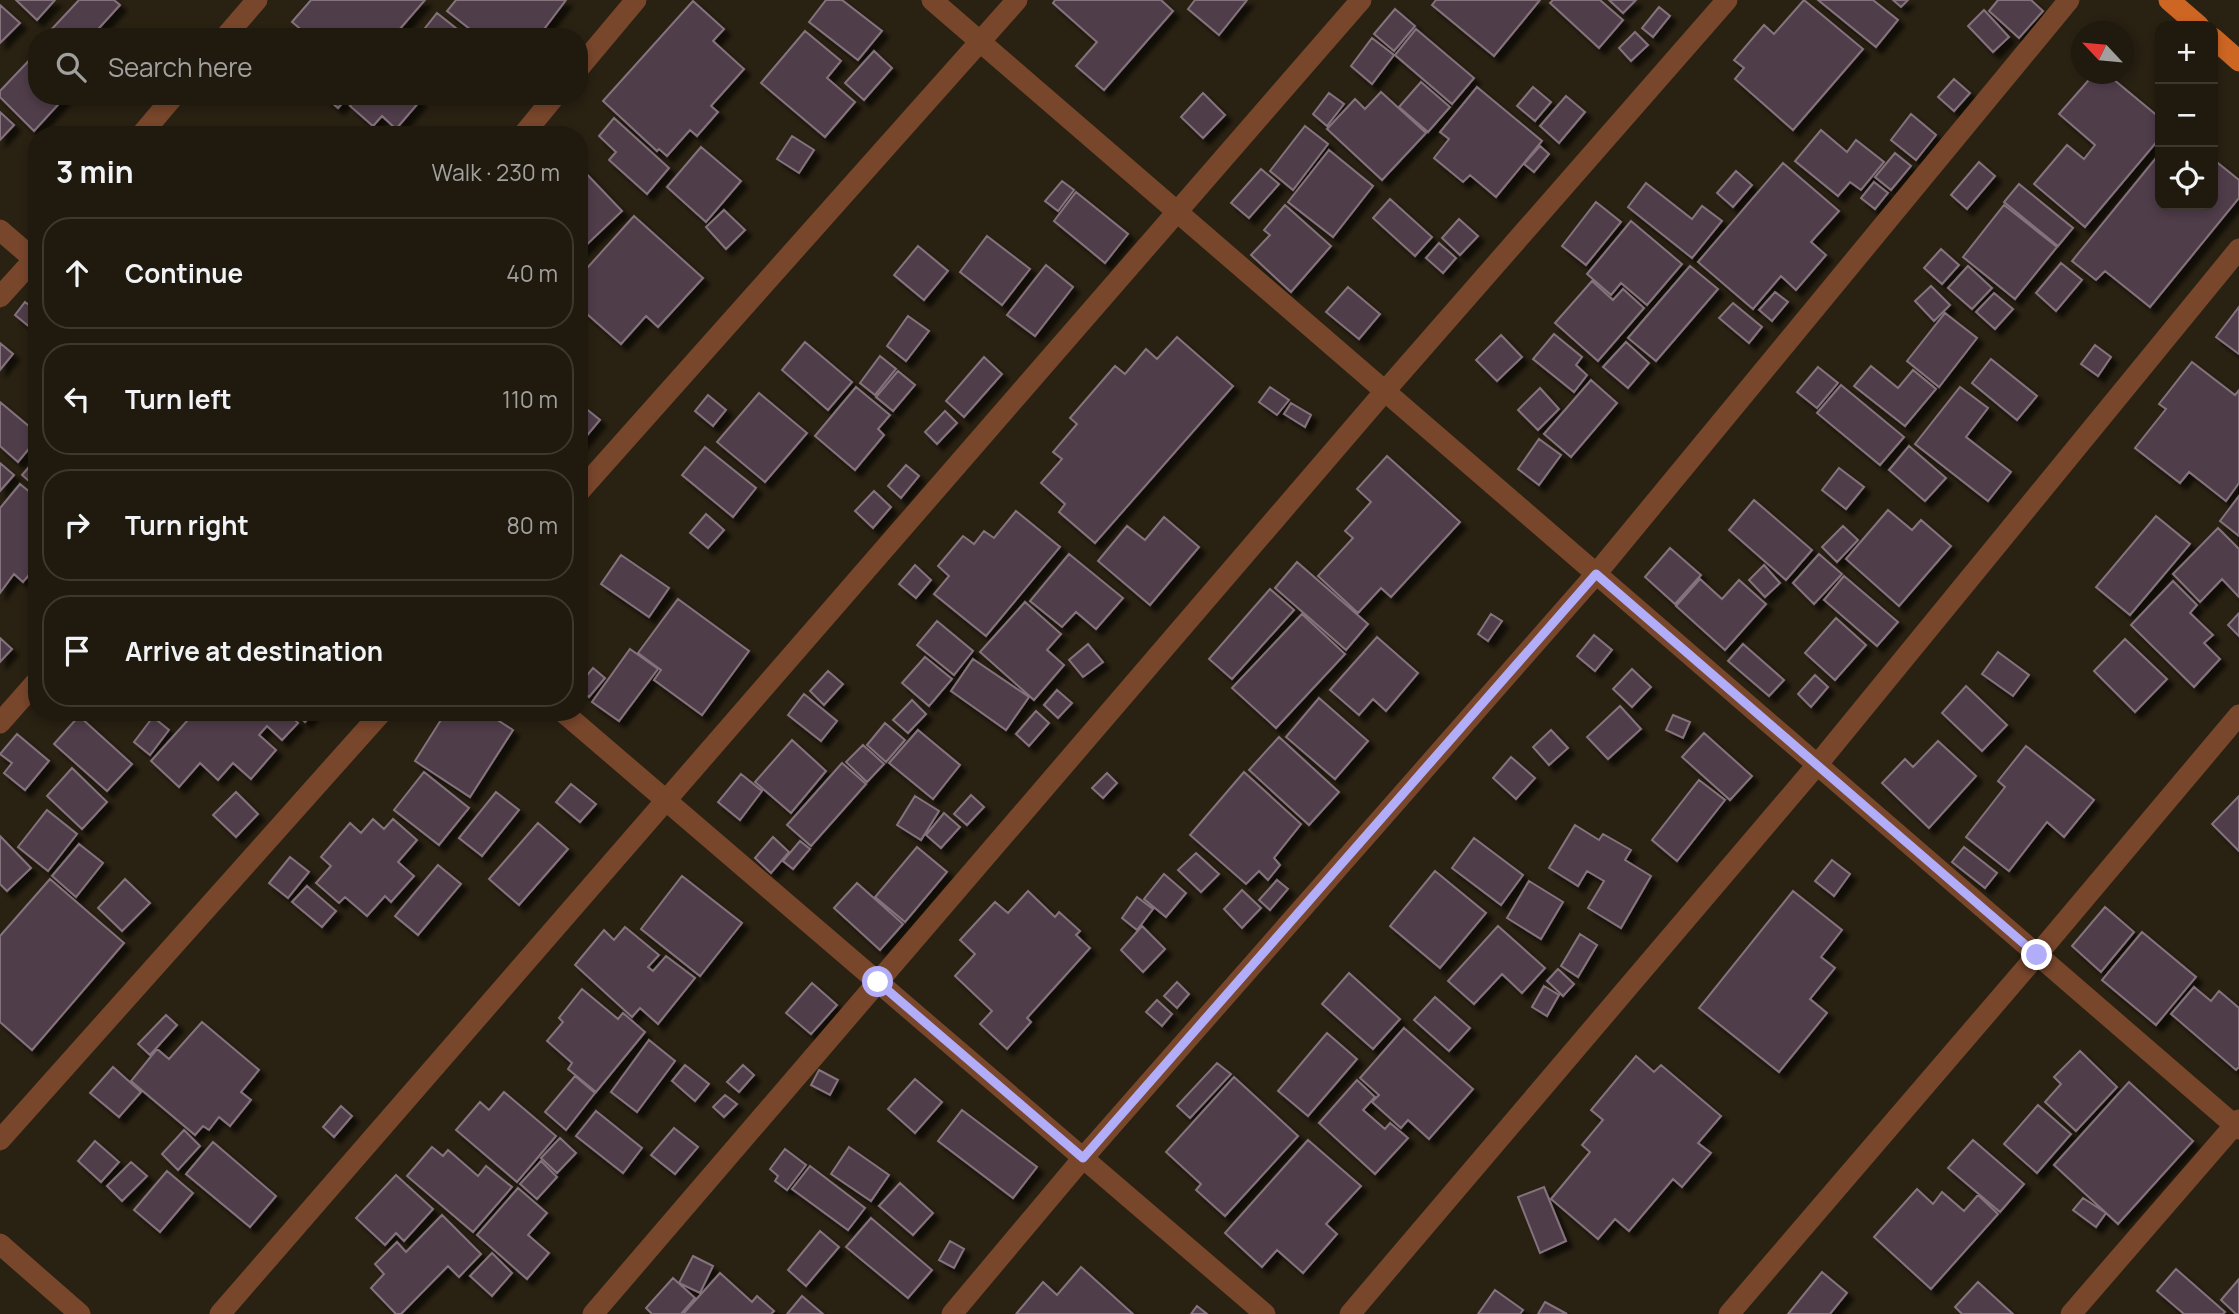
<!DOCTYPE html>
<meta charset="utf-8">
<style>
body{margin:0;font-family:Manrope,sans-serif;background:#2c261c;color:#f1f3f6}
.controls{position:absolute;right:21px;top:21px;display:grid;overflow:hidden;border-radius:14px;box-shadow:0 4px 10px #0003}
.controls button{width:63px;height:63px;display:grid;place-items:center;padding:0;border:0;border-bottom:2px solid #3c382e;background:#1f190e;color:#f1f3f6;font:35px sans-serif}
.compass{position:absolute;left:2071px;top:21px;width:63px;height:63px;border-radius:50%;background:#1f190e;box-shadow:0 4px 10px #0003;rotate:296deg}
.stop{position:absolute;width:21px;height:21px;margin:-16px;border:5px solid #b2adf9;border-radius:50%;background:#fff}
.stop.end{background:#b2adf9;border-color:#fff;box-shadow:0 2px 7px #0008}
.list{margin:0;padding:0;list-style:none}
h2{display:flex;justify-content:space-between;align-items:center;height:91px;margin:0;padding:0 28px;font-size:30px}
h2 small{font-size:23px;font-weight:400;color:#a1a09e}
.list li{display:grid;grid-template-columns:46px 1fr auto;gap:21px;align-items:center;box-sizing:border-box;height:112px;margin:0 14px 14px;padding:0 14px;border:2px solid #3c382e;border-radius:28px}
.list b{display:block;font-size:26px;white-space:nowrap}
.list em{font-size:23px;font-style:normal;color:#a1a09e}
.icon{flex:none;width:38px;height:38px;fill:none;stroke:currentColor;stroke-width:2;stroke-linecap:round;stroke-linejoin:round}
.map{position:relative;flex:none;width:2239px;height:1314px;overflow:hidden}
.search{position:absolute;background:#1f190e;box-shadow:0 4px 10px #0003;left:28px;top:28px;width:560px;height:77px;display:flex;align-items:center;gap:18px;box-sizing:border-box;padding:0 24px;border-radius:28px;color:#a1a09e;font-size:26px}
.panel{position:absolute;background:#1f190e;box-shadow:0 4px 10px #0003;left:28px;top:126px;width:560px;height:595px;border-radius:28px}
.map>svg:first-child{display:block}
.building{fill:#4f3e49;stroke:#84727d;stroke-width:2;filter:url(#shadow)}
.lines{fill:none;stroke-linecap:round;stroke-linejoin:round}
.minor{stroke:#78462b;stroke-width:21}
.major{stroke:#cd6523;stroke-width:21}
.route{stroke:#b2adf9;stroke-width:9}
</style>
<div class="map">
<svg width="2239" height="1314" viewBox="0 0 2239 1314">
<defs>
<filter id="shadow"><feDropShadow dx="6" dy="6" stdDeviation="2" flood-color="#0009"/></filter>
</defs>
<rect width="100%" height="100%" fill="#292112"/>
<path class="building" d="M16 0H55L37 20Z
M79 0H114L120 5 91 37H57L50 31Z
M311 0H425L393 37H310L292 22Z
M456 0H566L538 37H480L447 11Z
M826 0H842L882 31 858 60 809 22Z
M1055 0H1161L1173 11 1104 90 1076 66 1097 42 1053 3Z
M1195 0H1247L1219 35 1188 9Z
M1436 0H1540L1494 56 1432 5Z
M1553 0H1600L1623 20 1599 48 1550 3Z
M1609 0H1636L1623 13Z
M1804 0 1863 49 1793 130 1735 79 1744 68 1734 60 1764 25 1774 34Z
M1818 0H1873L1898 20 1876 47Z
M1893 0H1908L1901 7Z
M1998 0H2031L2043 11 2019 38 1989 11Z
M693 1 724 29 713 41 744 69 711 106 718 112 697 136 690 130 667 156 659 149 657 151 603 101Z
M0 5 20 23 0 43Z
M1659 7 1670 16 1653 37 1642 28Z
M1395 9 1415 26 1394 51 1374 34Z
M1984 10 2009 37 1993 52 1968 26Z
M437 13 467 37H418Z
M1416 29 1474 78 1452 104 1395 55Z
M805 31 841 61 827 78 855 102 825 137 761 83Z
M1635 32 1648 45 1631 61 1619 48Z
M1372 38 1394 55 1372 84 1351 66Z
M874 51 892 68 864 100 845 83Z
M37 52V96H66L34 131 0 97V91Z
M2094 74H2107L2160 118V138L2085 227 2034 184 2067 145 2084 159 2095 145 2059 114Z
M1954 79 1970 93 1954 111 1938 97Z
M1421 82 1450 107 1428 132 1399 107Z
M1477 87 1542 141 1496 197 1470 175 1463 182 1434 158 1449 139 1440 132Z
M1533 87 1551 102 1535 121 1517 106Z
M1381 92 1426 133 1382 180 1327 129 1355 99 1365 109Z
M1203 93 1225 115 1203 138 1181 117Z
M1329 93 1344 104 1327 126 1313 114Z
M324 96H349L338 108Z
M358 96H414L420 101 396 129 382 116 373 126 350 106Z
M1566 96 1585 112 1559 143 1540 126Z
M0 112 14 125 0 140Z
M1911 114 1936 135 1916 160 1891 140Z
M614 118 669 168 647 194 609 160 616 152 599 136Z
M1305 126 1328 144 1293 190 1270 171Z
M1821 130 1847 152 1856 140 1884 162 1861 190 1850 182 1838 196 1795 161Z
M792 136 814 150 799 173 777 159Z
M1540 146 1549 154 1534 172 1524 164Z
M701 147 741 181 706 222 667 187Z
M1329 150 1373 186 1333 237 1288 202Z
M1895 153 1911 166 1891 190 1875 177Z
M2160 153V205H2213V159L2239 180V198L2150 307 2105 271 2096 280 2072 261Z
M1979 162 1995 176 1967 209 1951 195Z
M1783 163 1839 211 1811 242 1826 255 1796 290 1781 276 1753 309 1698 262Z
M579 166 622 211 579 252Z
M1261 169 1279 184 1249 218 1231 203Z
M1736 171 1752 185 1733 207 1717 193Z
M1062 181 1074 190 1058 211 1045 201Z
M1874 182 1888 193 1875 209 1861 198Z
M1646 183 1692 219 1702 206 1722 221 1692 258 1628 207Z
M2019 184 2073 228 2058 246 2004 202Z
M1076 192 1128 234 1105 263 1054 221Z
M1390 199 1432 237 1415 256 1373 218Z
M1596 202 1621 222 1586 265 1562 246Z
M1285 205 1331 246 1291 292 1251 255 1270 235 1264 230Z
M2004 205 2057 247 2015 299 1963 257Z
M724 210 745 230 726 249 706 227Z
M634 216 703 278 658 327 646 316 621 344 579 307V277Z
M1459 219 1478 236 1460 255 1442 238Z
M1631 221 1682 264 1647 305 1621 283 1611 295 1587 274Z
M987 236 1030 269 1002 305 960 272Z
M1439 243 1456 258 1443 273 1426 258Z
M918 246 948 271 924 300 894 275Z
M1941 249 1959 265 1942 284 1924 268Z
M2061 263 2082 280 2056 311 2036 293Z
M1046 265 1073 287 1035 336 1007 315Z
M1690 266 1718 289 1656 361 1628 338Z
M1968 266 1992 288 1972 309 1948 288Z
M1592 281 1613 300 1623 289 1644 308 1598 361 1555 323Z
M1931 286 1950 305 1934 321 1915 301Z
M1348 287 1380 314 1359 339 1326 312Z
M1775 292 1788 302 1772 321 1759 310Z
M1994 293 2013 309 1995 329 1976 312Z
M25 302 37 311V319L31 328 15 315Z
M1733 303 1762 327 1749 343 1719 318Z
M2239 307V354L2216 337Z
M1945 313 1977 338 1939 387 1907 361Z
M908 316 929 331 906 361 887 346Z
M1554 334 1582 357 1576 365 1587 375 1574 392 1533 359Z
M1501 335 1522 357 1497 381 1476 360Z
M1177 337 1233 386 1095 543 1059 512 1065 504 1041 483 1062 459 1053 452 1077 424 1070 418 1115 366 1125 374 1146 349 1157 359Z
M805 342 852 382 828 410 782 370Z
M1626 342 1649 363 1628 388 1603 367Z
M0 343 13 354 0 370Z
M2095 345 2111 357 2098 376 2081 364Z
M880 356 896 369 875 395 860 383Z
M984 357 1002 374 964 417 946 401Z
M1991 359 2037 396 2017 420 1972 383Z
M2192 362 2235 395 2239 390V483L2226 501 2189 472 2180 483 2135 448 2166 409 2159 404Z
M1871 366 1898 388 1913 370 1936 389 1905 426 1854 386Z
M1818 367 1838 383 1817 408 1797 392Z
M898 371 915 385 893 411 876 397Z
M1591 380 1617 403 1571 457 1544 434Z
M1841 385 1904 437 1880 465 1817 413Z
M856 387 890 415 878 429 884 435 855 470 815 436Z
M1270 387 1289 400 1277 415 1259 402Z
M1960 387 1988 408 1966 437 2011 472 1988 501 1915 444Z
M1540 388 1559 409 1538 430 1518 410Z
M759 393 807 433 765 482 717 442Z
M708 395 726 410 713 426 695 411Z
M0 402 37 433V439L18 462 0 446Z
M579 403 600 420 579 445Z
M1291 403 1311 415 1305 427 1284 414Z
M945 411 957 423 937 444 925 432Z
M1539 439 1561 455 1539 485 1518 469Z
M1909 446 1946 478 1925 501 1889 470Z
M705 447 756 488 733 517 682 475Z
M1387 456 1460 522 1391 597 1381 588 1358 613 1318 576 1353 538 1345 531 1371 502 1357 489Z
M37 458V488L22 475Z
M0 463 14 475 0 491Z
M906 465 919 476 901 498 888 486Z
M1839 468 1864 487 1846 509 1822 490Z
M20 484 37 498V571L34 569 23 582 14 574 0 593V508Z
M874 491 891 507 873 528 855 511Z
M2239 496V536L2220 521Z
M1754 500 1812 550 1786 580 1729 530Z
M1888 510 1912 530 1921 520 1951 546 1899 606 1846 559Z
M1016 511 1060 547 986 636 934 594 949 576 938 566 963 536 974 544 984 531 994 538Z
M706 514 724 530 708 548 690 533Z
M2156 516 2190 544 2130 615 2096 587Z
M1164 517 1199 547 1150 605 1098 561 1127 526 1145 540Z
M1843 526 1858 540 1837 562 1822 547Z
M2218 528 2239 549V597L2222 579 2200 602 2173 574Z
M1670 548 1701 575 1675 604 1645 577Z
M1069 554 1123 598 1096 629 1076 612 1062 627 1030 601Z
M1819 554 1842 574 1814 604 1793 583Z
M621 555 669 588 649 617 601 584Z
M1297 562 1368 624 1346 650 1275 588Z
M915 565 931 580 916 598 899 584Z
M1764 565 1780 583 1765 597 1749 580Z
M1844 576 1898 622 1877 646 1824 600Z
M1700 579 1722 599 1739 580 1766 604 1725 650 1676 606Z
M2173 581 2197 605 2190 613 2213 635 2204 643 2220 659 2194 687 2131 625Z
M1270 589 1294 610 1232 679 1209 659Z
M678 599 749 651 702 715 654 680 661 670 638 653Z
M1025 602 1061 634 1047 650 1064 665 1034 700 980 652Z
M2239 613V636L2228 625Z
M1302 614 1345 654 1276 728 1232 688Z
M1491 614 1502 621 1488 641 1478 634Z
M1836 618 1866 645 1835 680 1805 653Z
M937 621 973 651 954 675 917 645Z
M1594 635 1612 650 1595 671 1577 656Z
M1377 637 1418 673 1386 711 1373 699 1359 715 1330 690Z
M0 638 12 649 0 662Z
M2125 639 2167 679 2135 712 2094 671Z
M1088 644 1103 662 1083 677 1069 660Z
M1743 644 1784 680 1769 696 1728 661Z
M630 649 658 669 619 721 592 702Z
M1998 652 2029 675 2013 696 1982 674Z
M925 657 952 679 929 706 902 683Z
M973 659 1029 697 1006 730 951 691Z
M593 668 605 678 589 697 579 689V685Z
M1632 669 1651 687 1632 707 1613 689Z
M828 671 843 684 824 705 810 691Z
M1815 675 1828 687 1811 707 1798 694Z
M1966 686 2007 725 1982 751 1942 713Z
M1057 690 1072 703 1058 718 1044 705Z
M804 694 837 721 821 741 788 715Z
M1319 698 1368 741 1335 779 1286 737Z
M912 700 926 714 908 733 893 720Z
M1620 706 1641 729 1608 759 1587 737Z
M1036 711 1049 723 1029 746 1016 734Z
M195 712H287L298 723 282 740 267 726 259 735 276 750 251 779 233 763 218 780 200 763 179 787 151 761Z
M295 712H314L305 722Z
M446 712H485L513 730 470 797 415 761Z
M1673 715 1690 722 1683 738 1666 730Z
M79 716 132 764 107 791 54 744Z
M153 717 169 730 150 755 134 742Z
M885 723 905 740 886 762 867 745Z
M918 730 960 765 933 799 889 763Z
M1551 730 1568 748 1549 765 1533 747Z
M1704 733 1752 776 1730 800 1682 757Z
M17 734 49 761 25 790 4 773 12 763 0 754Z
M1279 737 1339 792 1309 825 1249 770Z
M792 740 826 771 791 813 755 782Z
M1938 741 1976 776 1929 828 1882 783 1905 759 1913 767Z
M863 745 884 764 867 782 846 762Z
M2026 746 2094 800 2064 837 2047 822 2009 871 1966 837 2005 787 1998 781Z
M1511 757 1535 778 1516 799 1493 778Z
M842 763 866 784 811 846 787 825Z
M72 768 107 802 82 829 47 796Z
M424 772 469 808 439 845 394 810Z
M1244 772 1301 824 1274 858 1280 865 1268 880 1259 871 1246 884 1190 835Z
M1107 773 1117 783 1103 798 1092 788Z
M741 774 762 791 740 820 718 802Z
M1699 780 1725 800 1677 861 1652 840Z
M571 784 596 804 580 822 556 802Z
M236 792 258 814 236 837 213 815Z
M496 792 519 810 482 856 459 838Z
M971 795 984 807 967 825 954 814Z
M915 796 939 811 921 840 897 825Z
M2239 796V851L2212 824Z
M47 810 77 834 48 871 18 847Z
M944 813 960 827 941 848 926 835Z
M373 819 384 829 393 819 417 840 398 862 414 876 391 902 385 896 367 916 345 897 339 903 316 883 331 866 321 857 350 823 361 833Z
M538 823 568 849 519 905 489 879Z
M1575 825 1599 840 1603 834 1631 850 1625 860 1651 876 1621 928 1588 908 1604 881 1587 871 1578 886 1549 868Z
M0 836 31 868 7 891 0 884Z
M773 837 789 852 771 873 755 858Z
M1474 838 1523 875 1501 905 1452 868Z
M800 841 810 849 793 869 783 861Z
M79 844 103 863 76 897 52 876Z
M917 847 947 872 905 922 875 897Z
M1964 847 1997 873 1985 888 1952 862Z
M1196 853 1219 874 1201 892 1178 870Z
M290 857 309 872 288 898 269 883Z
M1832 860 1850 874 1834 896 1815 881Z
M438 865 461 884 418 935 395 916Z
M1435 871 1486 913 1440 968 1390 926Z
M1164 874 1186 893 1166 917 1144 899Z
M682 876 742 923 700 976 641 929Z
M50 879 124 943 32 1050 0 1022V936Z
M125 879 150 903 122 931 98 908Z
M1277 880 1288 889 1270 910 1259 900Z
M1529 881 1563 902 1541 939 1507 918Z
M857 883 903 924 880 950 834 908Z
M307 886 336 911 322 927 292 902Z
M1242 890 1261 908 1242 928 1224 909Z
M1028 891 1055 917 1059 912 1080 931 1076 935 1090 948 1027 1018 1031 1022 1007 1049 980 1024 992 1011 955 976 975 954 960 940 995 902 1008 913Z
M1793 891 1842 930 1821 957 1835 968 1810 999 1827 1013 1779 1072 1699 1008Z
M1137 897 1153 909 1137 930 1122 918Z
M2105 907 2134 932 2101 972 2072 946Z
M1142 926 1165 949 1143 972 1121 950Z
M1498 926 1545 968 1522 993 1502 974 1474 1004 1448 981Z
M625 927 659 955 648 967 653 971 666 956 695 978 658 1024 640 1008 632 1017 575 965 604 930 614 940Z
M2142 932 2196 977 2156 1025 2102 980Z
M1580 934 1597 945 1578 977 1561 966Z
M1558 969 1574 984 1563 996 1547 981Z
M1349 973 1400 1019 1373 1049 1322 1004Z
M1177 982 1189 994 1177 1008 1164 996Z
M812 983 837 1005 811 1034 786 1013Z
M1544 986 1559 995 1547 1016 1532 1007Z
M2194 987 2211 1001 2219 991 2239 1008V1067L2236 1070 2171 1014Z
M582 989 618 1019 623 1013 645 1032 596 1092 568 1069 572 1063 547 1041 563 1022 559 1018Z
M1435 997 1470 1028 1449 1051 1414 1020Z
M1157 1000 1172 1014 1162 1026 1146 1012Z
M166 1015 177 1025 150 1055 138 1044Z
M202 1022 259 1070 241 1092 251 1100 230 1126 219 1117 209 1130 203 1126 195 1135 131 1081 157 1049 169 1059Z
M1404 1028 1473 1089 1429 1139 1408 1120 1401 1128 1372 1102 1379 1095 1360 1078Z
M1327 1033 1357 1059 1308 1116 1278 1091Z
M649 1040 675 1061 637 1112 611 1092Z
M2080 1051 2117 1087 2076 1131 2045 1102 2061 1084 2054 1077Z
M1636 1056 1654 1072 1661 1065 1721 1116 1698 1143 1711 1153 1682 1187 1673 1179 1629 1231 1615 1219 1598 1239 1551 1199 1590 1152 1582 1145 1603 1120 1591 1110Z
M1217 1063 1231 1074 1190 1118 1177 1106Z
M685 1065 709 1084 695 1101 672 1081Z
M743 1065 754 1075 739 1092 727 1082Z
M113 1067 141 1092 119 1117 90 1093Z
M819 1070 838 1080 830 1095 811 1085Z
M575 1076 595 1093 566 1130 545 1112Z
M1234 1077 1298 1136 1225 1216 1196 1190 1201 1184 1166 1152Z
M915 1079 942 1102 915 1133 888 1109Z
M1357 1080 1375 1097 1363 1110 1385 1129 1390 1123 1408 1138 1375 1174 1319 1123Z
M2129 1082 2193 1141 2118 1224 2054 1165Z
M504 1092 556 1136 517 1182 456 1130 480 1102 489 1110Z
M725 1095 737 1104 724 1117 713 1107Z
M2038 1105 2071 1134 2037 1173 2004 1144Z
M341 1106 352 1116 334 1137 323 1127Z
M962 1110 1037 1167 1013 1198 938 1141Z
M596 1111 642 1148 623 1173 576 1136Z
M674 1128 698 1147 675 1174 651 1155Z
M184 1130 200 1146 178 1170 162 1154Z
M560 1138 576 1153 557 1173 541 1158Z
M1308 1140 1361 1186 1326 1224 1337 1234 1303 1273 1277 1250 1262 1267 1225 1233Z
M1973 1140 2024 1184 2000 1212 1948 1168Z
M95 1141 119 1162 101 1182 78 1161Z
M213 1142 276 1196 250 1227 186 1174Z
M432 1147 443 1156 448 1150 478 1176 486 1166 512 1187 473 1232 407 1176Z
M849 1147 889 1175 871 1201 831 1174Z
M785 1149 806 1165 787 1190 775 1181 778 1176 770 1169Z
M541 1161 557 1177 537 1199 520 1184Z
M131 1162 147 1176 122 1201 107 1186Z
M810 1166 865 1208 848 1230 792 1189Z
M167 1171 193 1193 160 1232 134 1210Z
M396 1175 433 1209 404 1241 396 1233 385 1245 356 1218Z
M900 1183 933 1213 913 1235 879 1206Z
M1544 1187 1566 1241 1540 1253 1518 1197Z
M518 1188 547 1213 528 1235 549 1253 527 1279 477 1235Z
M1917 1189 1933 1204 1942 1192 1964 1211 1978 1195 1998 1214 1931 1289 1874 1237Z
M2083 1198 2106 1213 2096 1227 2073 1210Z
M442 1215 481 1254 459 1277 448 1266 401 1314H396L371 1288 384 1274 375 1264 397 1242 406 1252Z
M871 1218 932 1270 908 1298 846 1247Z
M820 1231 839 1247 806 1286 788 1270Z
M950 1241 964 1249 954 1268 939 1260Z
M492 1253 512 1273 492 1296 470 1276Z
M693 1256 713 1266 700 1293 679 1283Z
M1081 1267 1133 1314H1016L1043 1282 1057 1295Z
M2176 1269 2225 1312 2223 1314H2184L2157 1291Z
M1822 1272 1847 1293 1830 1314H1788Z
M720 1273 752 1302 757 1296 774 1311 771 1314H683Z
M673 1278 695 1298 681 1314H652L646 1308Z
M2239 1279V1314H2236L2221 1300Z
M1978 1282 2013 1314H1962L1955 1307Z
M1495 1290 1523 1310 1520 1314H1478Z
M802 1296 823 1314H787Z
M1545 1302 1567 1314H1538Z
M1197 1306 1207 1314H1191Z"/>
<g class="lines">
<path class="minor" d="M932 0 2239 1129
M225 37 257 0
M579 68 636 0
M141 135 174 96
M523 135 555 96
M0 230 37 262
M0 297 37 256
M579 492 1017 0
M563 712 1265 1314
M0 723 37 681
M0 1140 382 712
M0 1244 80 1314
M220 1314 1361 0
M593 1314 1385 391 1727 0
M952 1314 1083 1158 1596 574 2069 0
M1350 1314 1817 765 2239 249
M1729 1314 2037 955 2239 715
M2071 1314 2239 1120"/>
<path class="major" d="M2169 0 2199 26
M2213 38 2239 61"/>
</g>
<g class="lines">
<path class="route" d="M878 982 1083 1158 1596 574 2037 955"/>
</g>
</svg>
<div class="controls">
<button>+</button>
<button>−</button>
<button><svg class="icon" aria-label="locate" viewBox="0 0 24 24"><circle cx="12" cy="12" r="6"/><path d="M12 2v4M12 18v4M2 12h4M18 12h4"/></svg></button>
</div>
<svg class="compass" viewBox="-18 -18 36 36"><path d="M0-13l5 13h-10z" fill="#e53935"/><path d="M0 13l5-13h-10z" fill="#a1a09e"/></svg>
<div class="stop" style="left:878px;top:982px"></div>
<div class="stop end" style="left:2037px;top:955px"></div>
<div class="search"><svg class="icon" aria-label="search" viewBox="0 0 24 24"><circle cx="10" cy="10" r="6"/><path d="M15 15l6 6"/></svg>Search here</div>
<section class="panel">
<h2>3 min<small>Walk · 230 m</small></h2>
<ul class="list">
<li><svg class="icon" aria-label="ahead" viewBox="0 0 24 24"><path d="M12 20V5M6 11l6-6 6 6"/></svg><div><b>Continue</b></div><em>40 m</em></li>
<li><svg class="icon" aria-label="left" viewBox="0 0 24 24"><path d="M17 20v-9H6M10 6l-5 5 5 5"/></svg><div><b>Turn left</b></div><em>110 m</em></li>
<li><svg class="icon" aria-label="right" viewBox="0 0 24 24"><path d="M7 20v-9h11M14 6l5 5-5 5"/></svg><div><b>Turn right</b></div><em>80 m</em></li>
<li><svg class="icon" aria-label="arrive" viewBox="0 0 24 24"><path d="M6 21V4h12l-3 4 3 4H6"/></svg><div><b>Arrive at destination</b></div></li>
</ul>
</section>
</div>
